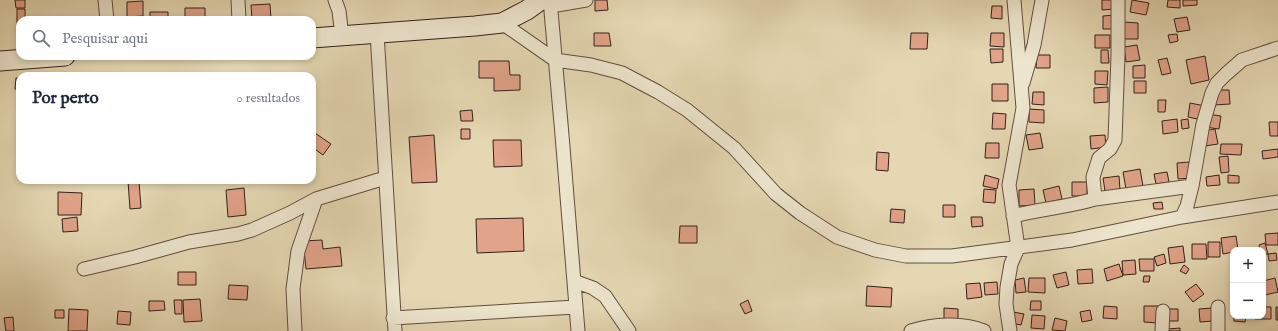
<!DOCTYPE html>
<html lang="pt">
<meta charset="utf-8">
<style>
body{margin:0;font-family:"IM FELL English",serif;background:#f2f2f3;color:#1f2937}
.controls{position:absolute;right:12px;bottom:12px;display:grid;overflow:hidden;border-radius:8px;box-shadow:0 2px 6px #0003}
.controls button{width:36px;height:36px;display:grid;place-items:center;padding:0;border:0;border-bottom:1px solid #e0e1e3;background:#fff;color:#1f2937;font:20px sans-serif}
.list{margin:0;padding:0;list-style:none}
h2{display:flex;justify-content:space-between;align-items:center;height:52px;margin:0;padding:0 16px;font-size:17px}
h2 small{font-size:13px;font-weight:400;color:#747a83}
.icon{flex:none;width:22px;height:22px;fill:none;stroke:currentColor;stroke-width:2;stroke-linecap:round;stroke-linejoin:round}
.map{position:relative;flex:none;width:1278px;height:331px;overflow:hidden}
.search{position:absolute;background:#fff;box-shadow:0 2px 6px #0003;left:16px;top:16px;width:300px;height:44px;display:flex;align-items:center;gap:10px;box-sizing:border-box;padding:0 14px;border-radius:12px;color:#747a83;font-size:15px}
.panel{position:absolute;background:#fff;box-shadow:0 2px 6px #0003;left:16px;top:72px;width:300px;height:112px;border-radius:12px}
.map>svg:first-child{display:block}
.building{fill:#e1a389;stroke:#342019}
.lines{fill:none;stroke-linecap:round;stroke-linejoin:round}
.street-casing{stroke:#604e3f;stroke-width:15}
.secondary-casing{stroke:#342019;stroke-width:21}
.street{stroke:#ede5cd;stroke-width:13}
.secondary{stroke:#ede5cd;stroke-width:19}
</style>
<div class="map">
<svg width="1278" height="331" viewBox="0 0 1278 331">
<rect width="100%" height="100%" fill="#e4d7b2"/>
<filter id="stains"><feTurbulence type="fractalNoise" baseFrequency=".005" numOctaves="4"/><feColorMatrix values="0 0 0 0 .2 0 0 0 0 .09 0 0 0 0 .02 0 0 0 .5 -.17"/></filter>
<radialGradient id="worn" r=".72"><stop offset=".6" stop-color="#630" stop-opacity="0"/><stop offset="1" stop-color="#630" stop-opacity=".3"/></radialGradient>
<path class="building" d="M15 0H25V8H16Z
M595 0H607L608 10 595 11Z
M1102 0H1114V9L1102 10Z
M1132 0 1149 3 1146 15 1130 12Z
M1168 0H1180V8L1167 7Z
M1183 0H1197V5L1183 6Z
M143 1V16L127 17V2Z
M270 4 271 19 252 20 251 5Z
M992 6H1002V19L991 18Z
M185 8H205V20H180H185Z
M17 9H25V20H20V24L17 23Z
M150 12H168V20H150Z
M1115 15V29H1103V16Z
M1187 17 1190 30 1177 32 1174 19Z
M1124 22 1138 23V39H1123Z
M594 33H609L611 46H594Z
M911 33H928L927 49H910Z
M991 33H1004V47L990 46Z
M1177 34 1178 41 1170 43 1168 35Z
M1095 35H1110V48H1095Z
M1137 45 1140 60 1126 62 1124 47Z
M990 49H1003V62L991 63Z
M1101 50H1108L1109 63H1101Z
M1037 55H1050V68H1036Z
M1205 56 1209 80 1191 84 1186 60Z
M1167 58 1171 73 1162 75 1158 60Z
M479 61H509L510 75H520V90L494 91V78H479Z
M1145 65V78H1133V66Z
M1095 71H1108L1107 85 1095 84Z
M16 78H20V90L15 89Z
M1134 81H1146V93H1134Z
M992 84H1008V101H992Z
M1108 87V102L1094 103V88Z
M1214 90H1229L1230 104 1214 105Z
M1033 92H1044V105L1032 104Z
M1158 100H1166L1165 112H1158Z
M1190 103 1205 106 1202 120 1188 117Z
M1029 109 1044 110V123L1029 122Z
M472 110 473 121H461L460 111Z
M993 113 1006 114 1005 129H992Z
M1207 114 1221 116 1219 129 1205 127Z
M1177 119 1178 132 1163 134 1162 121Z
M1188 119 1189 128 1182 129 1181 120Z
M1269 122H1278V136H1270Z
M461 129H470V139H461Z
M1215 129 1218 144 1205 146 1202 131Z
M315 133 331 144 323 155 312 147V137Z
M1040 133 1043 148 1029 150 1026 135Z
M434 135 437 182 412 183 409 137Z
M1105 135 1106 147 1091 149 1090 136Z
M493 140H521L522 166 494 167Z
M986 143H999V158H985Z
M1221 144H1242L1241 155 1220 154Z
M1278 149V157L1263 159 1262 151Z
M877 152 889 153 888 171 876 170Z
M1228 156 1229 172 1221 173 1219 157Z
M1190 162 1191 178 1178 179 1177 163Z
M1140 169 1143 186 1126 189 1123 172Z
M1167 172 1169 182 1156 184 1154 174Z
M985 175 999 179 997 189 983 186Z
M1219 175 1220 185 1207 186 1206 177Z
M1228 175 1239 176V183H1228Z
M1119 176 1120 190 1105 191 1103 178Z
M128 181H139L141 208 130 209Z
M1072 182H1087V196H1072Z
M1059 186 1062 199 1046 203 1043 190Z
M244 188 246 215 228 217 226 190Z
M984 189 996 190 995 203 983 202Z
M1034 189 1035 205 1019 206V190Z
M58 192 82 193 81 215H58Z
M1162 202 1163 209H1154L1153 203Z
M943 205H955V217H943Z
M891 209 905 210 904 223 890 222Z
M77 217 78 231 63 232 62 219Z
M971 217H982L983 226 972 227Z
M523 218 524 251 477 253 476 219Z
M680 226H697V243H679Z
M1278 233V245H1266L1265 234Z
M1236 236 1238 250H1233V252L1223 254 1221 238Z
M322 240 323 249 340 247 342 266 306 269 303 241Z
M1208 242H1220V257H1208Z
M1265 243 1268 254H1263V250H1260L1259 245Z
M1192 244H1206L1207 259H1192Z
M1183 246 1185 262 1170 264 1168 248Z
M1276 253 1277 260 1269 261 1268 254Z
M1164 254 1166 263 1157 266 1154 257Z
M1139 259H1154V271H1140Z
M1135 260 1136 274 1123 275 1122 261Z
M1119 264 1123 276 1107 281 1104 269Z
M1184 265 1189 269 1186 274 1180 271Z
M1092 269 1093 283 1078 284 1077 270Z
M178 272H196V285H178Z
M1066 272 1069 285 1057 288 1053 275Z
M1144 276H1150L1149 282H1143Z
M1024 278 1026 292 1016 293 1015 280Z
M1029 278H1045V293L1028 292Z
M1275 278 1278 292 1265 295 1263 281Z
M997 282 998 294 985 295 984 283Z
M980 283 982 297 967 299 966 284Z
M1196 284 1204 294 1193 302 1185 292Z
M229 285 248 286 247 300 228 299Z
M867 286 892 288 891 307 866 306Z
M200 299 202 321 184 322 183 300Z
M174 300H182V314H175Z
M748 300 752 311 745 314 740 304Z
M149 301H164L165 310 149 311Z
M1031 301H1041V310H1030Z
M1104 306 1117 307V319L1103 318Z
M1144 306H1158V323L1144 322Z
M1263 307H1271V319H1255V316H1263Z
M1276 307H1278V320H1276Z
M944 308 958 309V323H944Z
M1212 308 1213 321 1200 322 1199 309Z
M69 309 88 310 87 331H68Z
M1167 309H1178V321H1167Z
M55 310H64V318H55Z
M1090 310 1092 320 1082 322 1080 312Z
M118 311 131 312 130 325 117 324Z
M1013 312 1024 314 1021 325 1010 323Z
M1032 315 1045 316 1044 329 1031 328Z
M1234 316H1246L1245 322 1234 321Z
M13 317 14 331H6L4 318Z
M1055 318 1067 321 1065 331 1052 330Z
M1180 328V331H1168V329Z"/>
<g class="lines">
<g class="street-casing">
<path id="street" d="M105 0 107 20
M238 0 239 20
M335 0 339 11 342 36
M550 0 562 135 578 331
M551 6 586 0
M502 23 555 60 591 65 622 73 658 92 687 110 734 148 776 194 800 213 837 237 875 250 906 256H952L1072 240 1182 217 1278 202
M377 33 395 331
M1023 83 1034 45 1042 0
M1095 199 1093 177 1099 158 1110 149 1115 140 1118 55V0
M1013 216C1040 209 1068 207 1095 199L1192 186
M1182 217 1187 206 1192 186 1203 124 1212 93 1217 83 1226 74 1242 60 1278 48
M84 269 135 257 189 242 238 234 252 230 290 213 316 199 385 178
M574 281 593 288 605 296 629 331
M1218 307V331
M393 318 576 307
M295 331 293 289 298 251 316 199
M911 331C933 324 963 322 984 331
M1010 331 1006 304 1007 287 1011 264 1018 248 1009 185 1023 108 1014 0
M1162 331 1163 311"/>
</g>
<g class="secondary-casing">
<path id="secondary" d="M312 38 475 26 502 23 527 10 541 0
M0 61 65 56"/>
</g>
<use href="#street" class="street"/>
<use href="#secondary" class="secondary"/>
</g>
<rect width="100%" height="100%" filter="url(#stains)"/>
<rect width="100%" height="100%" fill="url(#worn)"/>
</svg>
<div class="controls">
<button>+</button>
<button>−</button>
</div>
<div class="search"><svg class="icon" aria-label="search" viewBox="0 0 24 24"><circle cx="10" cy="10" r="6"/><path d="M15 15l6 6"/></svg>Pesquisar aqui</div>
<section class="panel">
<h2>Por perto<small>0 resultados</small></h2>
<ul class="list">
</ul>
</section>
</div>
